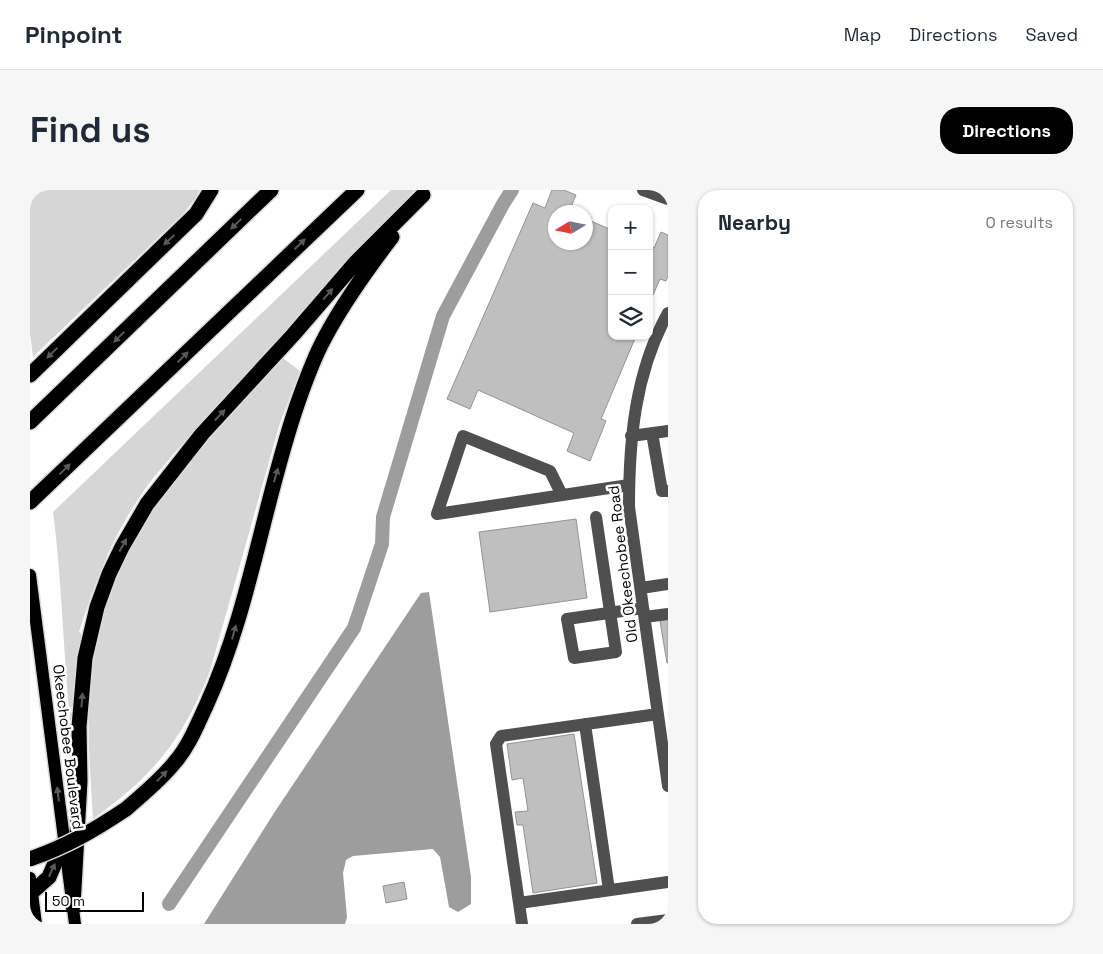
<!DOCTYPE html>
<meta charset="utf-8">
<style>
body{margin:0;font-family:"Space Grotesk",sans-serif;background:#f6f6f7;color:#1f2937}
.controls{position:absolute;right:15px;top:15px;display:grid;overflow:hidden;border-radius:10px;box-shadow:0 1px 4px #0004}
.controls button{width:45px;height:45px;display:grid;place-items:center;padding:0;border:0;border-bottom:1px solid #e0e1e3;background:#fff;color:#1f2937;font:25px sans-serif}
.compass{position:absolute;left:518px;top:15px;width:45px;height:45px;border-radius:50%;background:#fff;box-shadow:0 1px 4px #0004;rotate:260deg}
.scale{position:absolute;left:15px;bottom:12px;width:99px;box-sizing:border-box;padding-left:5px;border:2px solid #000;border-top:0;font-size:14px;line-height:18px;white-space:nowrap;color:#000;-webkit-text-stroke:4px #fff;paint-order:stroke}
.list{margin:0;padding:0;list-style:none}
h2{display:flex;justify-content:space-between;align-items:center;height:65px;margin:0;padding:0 20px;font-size:21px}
h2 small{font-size:16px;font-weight:400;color:#747a83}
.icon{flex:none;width:28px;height:28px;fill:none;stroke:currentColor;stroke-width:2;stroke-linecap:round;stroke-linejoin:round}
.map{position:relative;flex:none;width:638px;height:734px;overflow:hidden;border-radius:20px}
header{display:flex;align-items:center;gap:30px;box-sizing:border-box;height:70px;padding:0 25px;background:#fff;border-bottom:1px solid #e0e1e3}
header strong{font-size:24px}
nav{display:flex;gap:28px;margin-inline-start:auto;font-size:18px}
.intro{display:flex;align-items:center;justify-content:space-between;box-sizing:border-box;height:120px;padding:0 30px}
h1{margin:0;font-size:35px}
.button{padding:12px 22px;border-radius:20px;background:#000;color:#fff;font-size:18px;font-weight:700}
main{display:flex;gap:30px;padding:0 30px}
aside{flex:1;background:#fff;border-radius:20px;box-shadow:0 1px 4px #0004}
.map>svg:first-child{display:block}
.green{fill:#d6d6d6}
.water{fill:#9d9d9d}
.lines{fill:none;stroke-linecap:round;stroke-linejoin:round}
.canal{stroke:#9d9d9d;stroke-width:14}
.building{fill:#bfbfbf;stroke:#939393}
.major-casing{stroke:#dbdbdb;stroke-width:15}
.highway-casing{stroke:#dbdbdb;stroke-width:18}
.minor{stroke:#4f4f4f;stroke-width:12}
.major{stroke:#000;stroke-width:12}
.highway{stroke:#000;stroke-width:15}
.highway-bridge-casing{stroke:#dbdbdb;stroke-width:18;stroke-linecap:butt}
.highway-bridge{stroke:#000;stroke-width:15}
.oneway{fill:#595959}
.labels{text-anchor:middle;stroke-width:5;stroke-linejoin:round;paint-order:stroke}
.street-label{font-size:15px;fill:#000;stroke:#fff}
</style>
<header>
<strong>Pinpoint</strong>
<nav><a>Map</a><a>Directions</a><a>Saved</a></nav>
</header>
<div class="intro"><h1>Find us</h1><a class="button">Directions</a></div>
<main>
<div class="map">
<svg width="638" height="734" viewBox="0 0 638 734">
<rect width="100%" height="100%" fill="#fff"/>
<path class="green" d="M0 0H170L165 9 153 24 3 167 0 143Z
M361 0H385L247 155 239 159C215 186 191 212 167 239 143 264 120 289 102 319 78 357 63 398 49 442L53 445 43 534 40 529C33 460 32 390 23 322Z
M253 168 270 181 250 233 180 481C152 551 124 585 63 629 60 578 55 525 62 474 70 416 95 354 131 307 168 259 212 214 253 168Z"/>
<path class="water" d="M399 402 441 687V714L428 722 419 717 410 667 403 659 323 666 316 670 313 683 317 727 315 734H174L244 623 391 403Z"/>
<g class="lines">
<path class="canal" d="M139 714 324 438 352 354 353 327 413 126 473 14 482 0"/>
</g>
<path class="building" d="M522 0H534L546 5 539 22H526V52H556V29L582 40V146H606L571 229 576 231 560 271 537 261 544 243 448 200 440 219 417 209 503 13 515 18Z
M631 42 638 45V86L636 91 630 89 619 114V56L624 58Z
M546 329 557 408 460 422 449 342Z
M638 429V473H637L630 431Z
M544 544 567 693 503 703 493 635H487L485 622 498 621 493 588 482 590 477 554Z
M374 692 377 709 356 713 353 696Z"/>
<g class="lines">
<g class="major-casing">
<path id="major" d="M0 385 45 734
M0 688 6 734"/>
</g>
<g class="highway-casing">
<path id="highway" d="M0 185 166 24 181 0
M0 232 241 0
M0 312 327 0
M96 619C113 604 131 590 145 572 159 556 167 535 176 516 220 420 233 314 267 215 274 195 282 173 291 155 310 117 336 81 362 47
M0 704 19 687 34 652
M43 716 50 591 49 537 55 468 67 417 79 384 92 357 117 314 172 244 263 145 326 72 393 5"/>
</g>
<path class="minor" d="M613 0 638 9
M638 123C605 182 599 250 599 317L638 596
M622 243 632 301H638
M601 246 638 241
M532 305 520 281 433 246 407 324 599 295
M566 327 586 462 544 468 537 429 613 418
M611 398 638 394
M615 427 638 424
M555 534 579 700
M489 713 638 692
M492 734 466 554 471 546 628 524
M607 734 638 730"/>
<use href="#major" class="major"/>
<use href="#highway" class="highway"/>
<g class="highway-bridge-casing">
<path id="highway-bridge" d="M0 669C37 656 63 641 96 619"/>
</g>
<use href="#highway-bridge" class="highway-bridge"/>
</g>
<defs><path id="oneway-solid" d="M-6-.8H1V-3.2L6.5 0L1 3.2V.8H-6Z" transform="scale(1.25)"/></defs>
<g class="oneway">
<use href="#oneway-solid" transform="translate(206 34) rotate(136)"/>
<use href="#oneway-solid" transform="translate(139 50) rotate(137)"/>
<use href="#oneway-solid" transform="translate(270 54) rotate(-44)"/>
<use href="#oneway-solid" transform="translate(298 104) rotate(-49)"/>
<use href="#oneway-solid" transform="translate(89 147) rotate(136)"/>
<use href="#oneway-solid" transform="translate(22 163) rotate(136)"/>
<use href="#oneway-solid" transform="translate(153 167) rotate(-44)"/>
<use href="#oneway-solid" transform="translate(190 225) rotate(-47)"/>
<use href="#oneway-solid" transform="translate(35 279) rotate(-44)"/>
<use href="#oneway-solid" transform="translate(246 285) rotate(-73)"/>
<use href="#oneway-solid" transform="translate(93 355) rotate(-61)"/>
<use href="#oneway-solid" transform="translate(204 442) rotate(-75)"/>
<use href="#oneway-solid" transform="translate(52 510) rotate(-85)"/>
<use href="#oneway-solid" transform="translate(132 586) rotate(-46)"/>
<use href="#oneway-solid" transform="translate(28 604) rotate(-97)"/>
<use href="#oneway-solid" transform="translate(22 680) rotate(-65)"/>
</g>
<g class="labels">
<g class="street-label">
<text transform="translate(593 374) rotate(-97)" y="5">Old Okeechobee Road</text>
<text transform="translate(38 557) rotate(83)" y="5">Okeechobee Boulevard</text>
</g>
</g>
</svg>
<div class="controls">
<button>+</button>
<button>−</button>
<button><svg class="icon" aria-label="layers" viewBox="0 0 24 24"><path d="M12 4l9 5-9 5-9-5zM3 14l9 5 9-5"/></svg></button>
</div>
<svg class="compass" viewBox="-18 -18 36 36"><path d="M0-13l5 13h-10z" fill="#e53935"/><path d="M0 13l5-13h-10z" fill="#747a83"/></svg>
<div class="scale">50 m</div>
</div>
<aside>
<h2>Nearby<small>0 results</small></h2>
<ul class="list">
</ul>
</aside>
</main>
